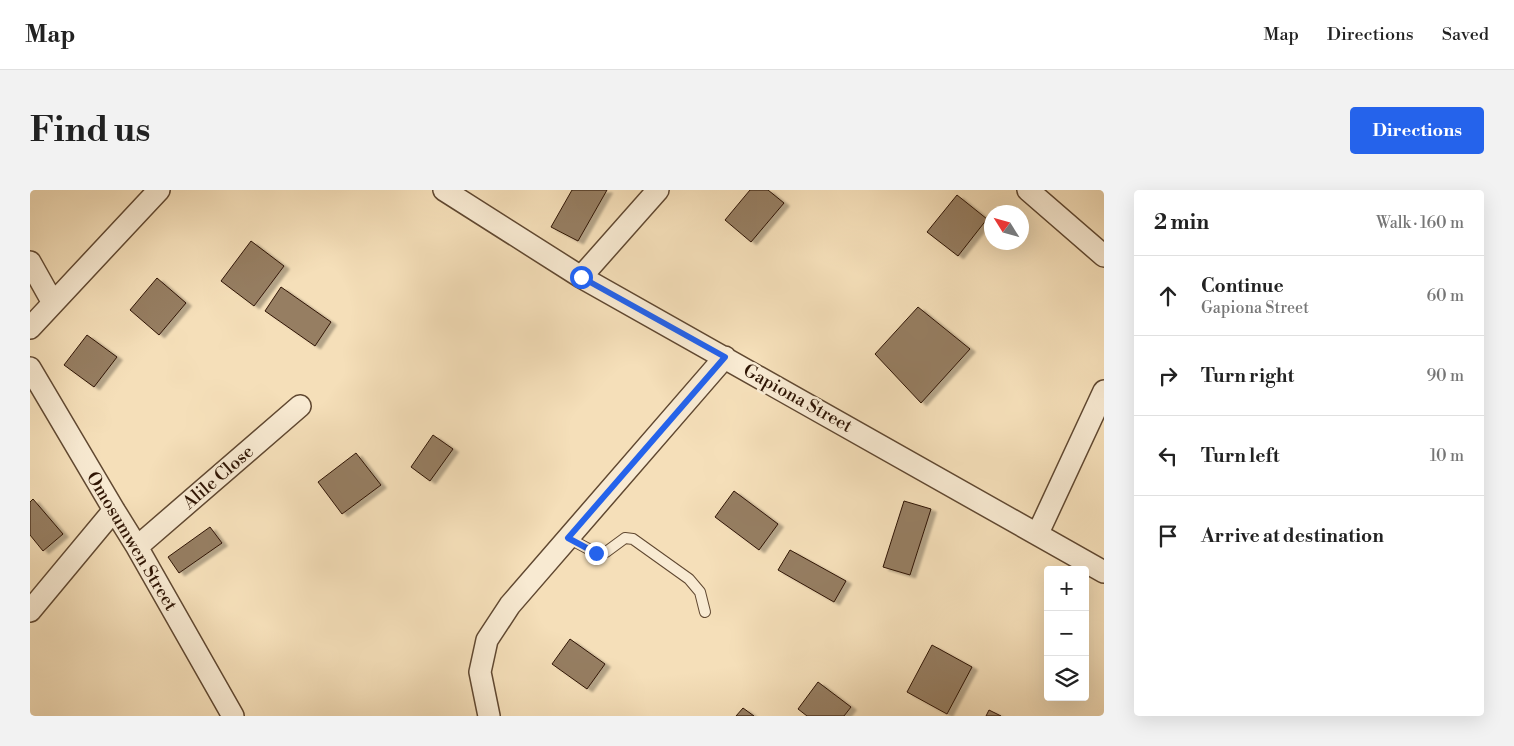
<!DOCTYPE html>
<meta charset="utf-8">
<style>
body{margin:0;font-family:"Libre Bodoni",serif;background:#f2f2f2;color:#222}
.controls{position:absolute;right:15px;bottom:15px;display:grid;overflow:hidden;border-radius:5px;box-shadow:0 5px 20px #0002}
.controls button{width:45px;height:45px;display:grid;place-items:center;padding:0;border:0;border-bottom:1px solid #e0e0e0;background:#fff;color:#222;font:25px sans-serif}
.compass{position:absolute;left:954px;top:15px;width:45px;height:45px;border-radius:50%;background:#fff;box-shadow:0 5px 20px #0002;rotate:307deg}
.stop{position:absolute;width:15px;height:15px;margin:-11px;border:4px solid #2563eb;border-radius:50%;background:#fff}
.stop.end{background:#2563eb;border-color:#fff;box-shadow:0 1px 5px #0008}
.list{margin:0;padding:0;list-style:none}
h2{display:flex;justify-content:space-between;align-items:center;height:65px;margin:0;padding:0 20px;font-size:21px}
h2 small{font-size:16px;font-weight:400;color:#767676}
.list li{display:grid;grid-template-columns:32px 1fr auto;gap:15px;align-items:center;box-sizing:border-box;height:80px;padding:0 20px;border-top:1px solid #e0e0e0}
.list b{display:block;font-size:19px;white-space:nowrap}
.list p{margin:0;font-size:16px;white-space:nowrap;color:#767676}
.list em{font-size:16px;font-style:normal;color:#767676}
.icon{flex:none;width:28px;height:28px;fill:none;stroke:currentColor;stroke-width:2;stroke-linecap:round;stroke-linejoin:round}
.map{position:relative;flex:none;width:1074px;height:526px;overflow:hidden;border-radius:5px}
header{display:flex;align-items:center;gap:30px;box-sizing:border-box;height:70px;padding:0 25px;background:#fff;border-bottom:1px solid #e0e0e0}
header strong{font-size:24px}
nav{display:flex;gap:28px;margin-inline-start:auto;font-size:18px}
.intro{display:flex;align-items:center;justify-content:space-between;box-sizing:border-box;height:120px;padding:0 30px}
h1{margin:0;font-size:35px}
.button{padding:12px 22px;border-radius:5px;background:#2563eb;color:#fff;font-size:18px;font-weight:700}
main{display:flex;gap:30px;padding:0 30px}
aside{flex:1;background:#fff;border-radius:5px;box-shadow:0 5px 20px #0002}
.map>svg:first-child{display:block}
.building{fill:#967e62;stroke:#2f1504;filter:url(#shadow)}
.lines{fill:none;stroke-linecap:round;stroke-linejoin:round}
.service-casing{stroke:#604831;stroke-width:12}
.minor-casing{stroke:#604831;stroke-width:24}
.service{stroke:#f8ead2;stroke-width:10}
.minor{stroke:#f8ead2;stroke-width:21}
.route{stroke:#2563eb;stroke-width:6}
.labels{text-anchor:middle;stroke-width:5;stroke-linejoin:round;paint-order:stroke}
.street-label{font-size:18px;fill:#2f1504;stroke:#f8ead2}
</style>
<header>
<strong>Map</strong>
<nav><a>Map</a><a>Directions</a><a>Saved</a></nav>
</header>
<div class="intro"><h1>Find us</h1><a class="button">Directions</a></div>
<main>
<div class="map">
<svg width="1074" height="526" viewBox="0 0 1074 526">
<defs>
<filter id="shadow"><feDropShadow dx="5.5" dy="3" stdDeviation="1" flood-color="#0004"/></filter>
</defs>
<rect width="100%" height="100%" fill="#f5dfb9"/>
<filter id="stains"><feTurbulence type="fractalNoise" baseFrequency=".004" numOctaves="4"/><feColorMatrix values="0 0 0 0 .2 0 0 0 0 .09 0 0 0 0 .02 0 0 0 .5 -.17"/></filter>
<radialGradient id="worn" r=".72"><stop offset=".6" stop-color="#630" stop-opacity="0"/><stop offset="1" stop-color="#630" stop-opacity=".3"/></radialGradient>
<path class="building" d="M542 0H577L548 51 521 37Z
M720 0H738L754 13 721 52 695 30Z
M927 5 957 29 928 66 897 42Z
M221 51 254 76 224 116 191 91Z
M127 88 156 113 129 145 100 120Z
M251 97 301 132 285 156 235 121Z
M888 117 940 159 891 213 845 164Z
M57 145 87 167 64 197 34 175Z
M403 245 423 259 400 291 381 277Z
M326 263 351 295 312 324 288 292Z
M704 301 748 334 729 360 685 327Z
M3 309 33 344 13 361 0 345V312Z
M874 311 901 319 880 385 853 377Z
M180 337 192 353 149 383 138 367Z
M760 360 816 391 804 412 748 380Z
M540 449 575 474 557 499 522 474Z
M902 455 942 477 917 524 877 502Z
M788 492 821 517 814 526H777L768 519Z
M713 518 724 526H706Z
M959 520 971 526H956Z"/>
<g class="lines">
<g class="service-casing">
<path id="service" d="M538 348 566 363 576 362 595 348 603 349 659 389 670 402 675 422"/>
</g>
<g class="minor-casing">
<path id="minor" d="M414 0 551 87 1074 382
M998 0 1074 66
M0 72 23 113
M551 87 628 0
M0 138 129 0
M0 178 84 320 107 357 203 526
M1008 343 1074 201
M107 357 270 216
M0 421 84 320
M459 526 450 482 457 450 480 415 695 167"/>
</g>
<use href="#service" class="service"/>
<use href="#minor" class="minor"/>
</g>
<g class="lines">
<path class="route" d="M551 87 695 167 538 348 566 363"/>
</g>
<g class="labels">
<g class="street-label">
<text transform="translate(768 208) rotate(29)" y="6">Gapiona Street</text>
<text transform="translate(188 287) rotate(-41)" y="6">Alile Close</text>
<text transform="translate(102 351) rotate(59)" y="6">Omosumwen Street</text>
</g>
</g>
<rect width="100%" height="100%" filter="url(#stains)"/>
<rect width="100%" height="100%" fill="url(#worn)"/>
</svg>
<div class="controls">
<button>+</button>
<button>−</button>
<button><svg class="icon" aria-label="layers" viewBox="0 0 24 24"><path d="M12 4l9 5-9 5-9-5zM3 14l9 5 9-5"/></svg></button>
</div>
<svg class="compass" viewBox="-18 -18 36 36"><path d="M0-13l5 13h-10z" fill="#e53935"/><path d="M0 13l5-13h-10z" fill="#767676"/></svg>
<div class="stop" style="left:551px;top:87px"></div>
<div class="stop end" style="left:566px;top:363px"></div>
</div>
<aside>
<h2>2 min<small>Walk · 160 m</small></h2>
<ul class="list">
<li><svg class="icon" aria-label="ahead" viewBox="0 0 24 24"><path d="M12 20V5M6 11l6-6 6 6"/></svg><div><b>Continue</b><p>Gapiona Street</p></div><em>60 m</em></li>
<li><svg class="icon" aria-label="right" viewBox="0 0 24 24"><path d="M7 20v-9h11M14 6l5 5-5 5"/></svg><div><b>Turn right</b></div><em>90 m</em></li>
<li><svg class="icon" aria-label="left" viewBox="0 0 24 24"><path d="M17 20v-9H6M10 6l-5 5 5 5"/></svg><div><b>Turn left</b></div><em>10 m</em></li>
<li><svg class="icon" aria-label="arrive" viewBox="0 0 24 24"><path d="M6 21V4h12l-3 4 3 4H6"/></svg><div><b>Arrive at destination</b></div></li>
</ul>
</aside>
</main>
